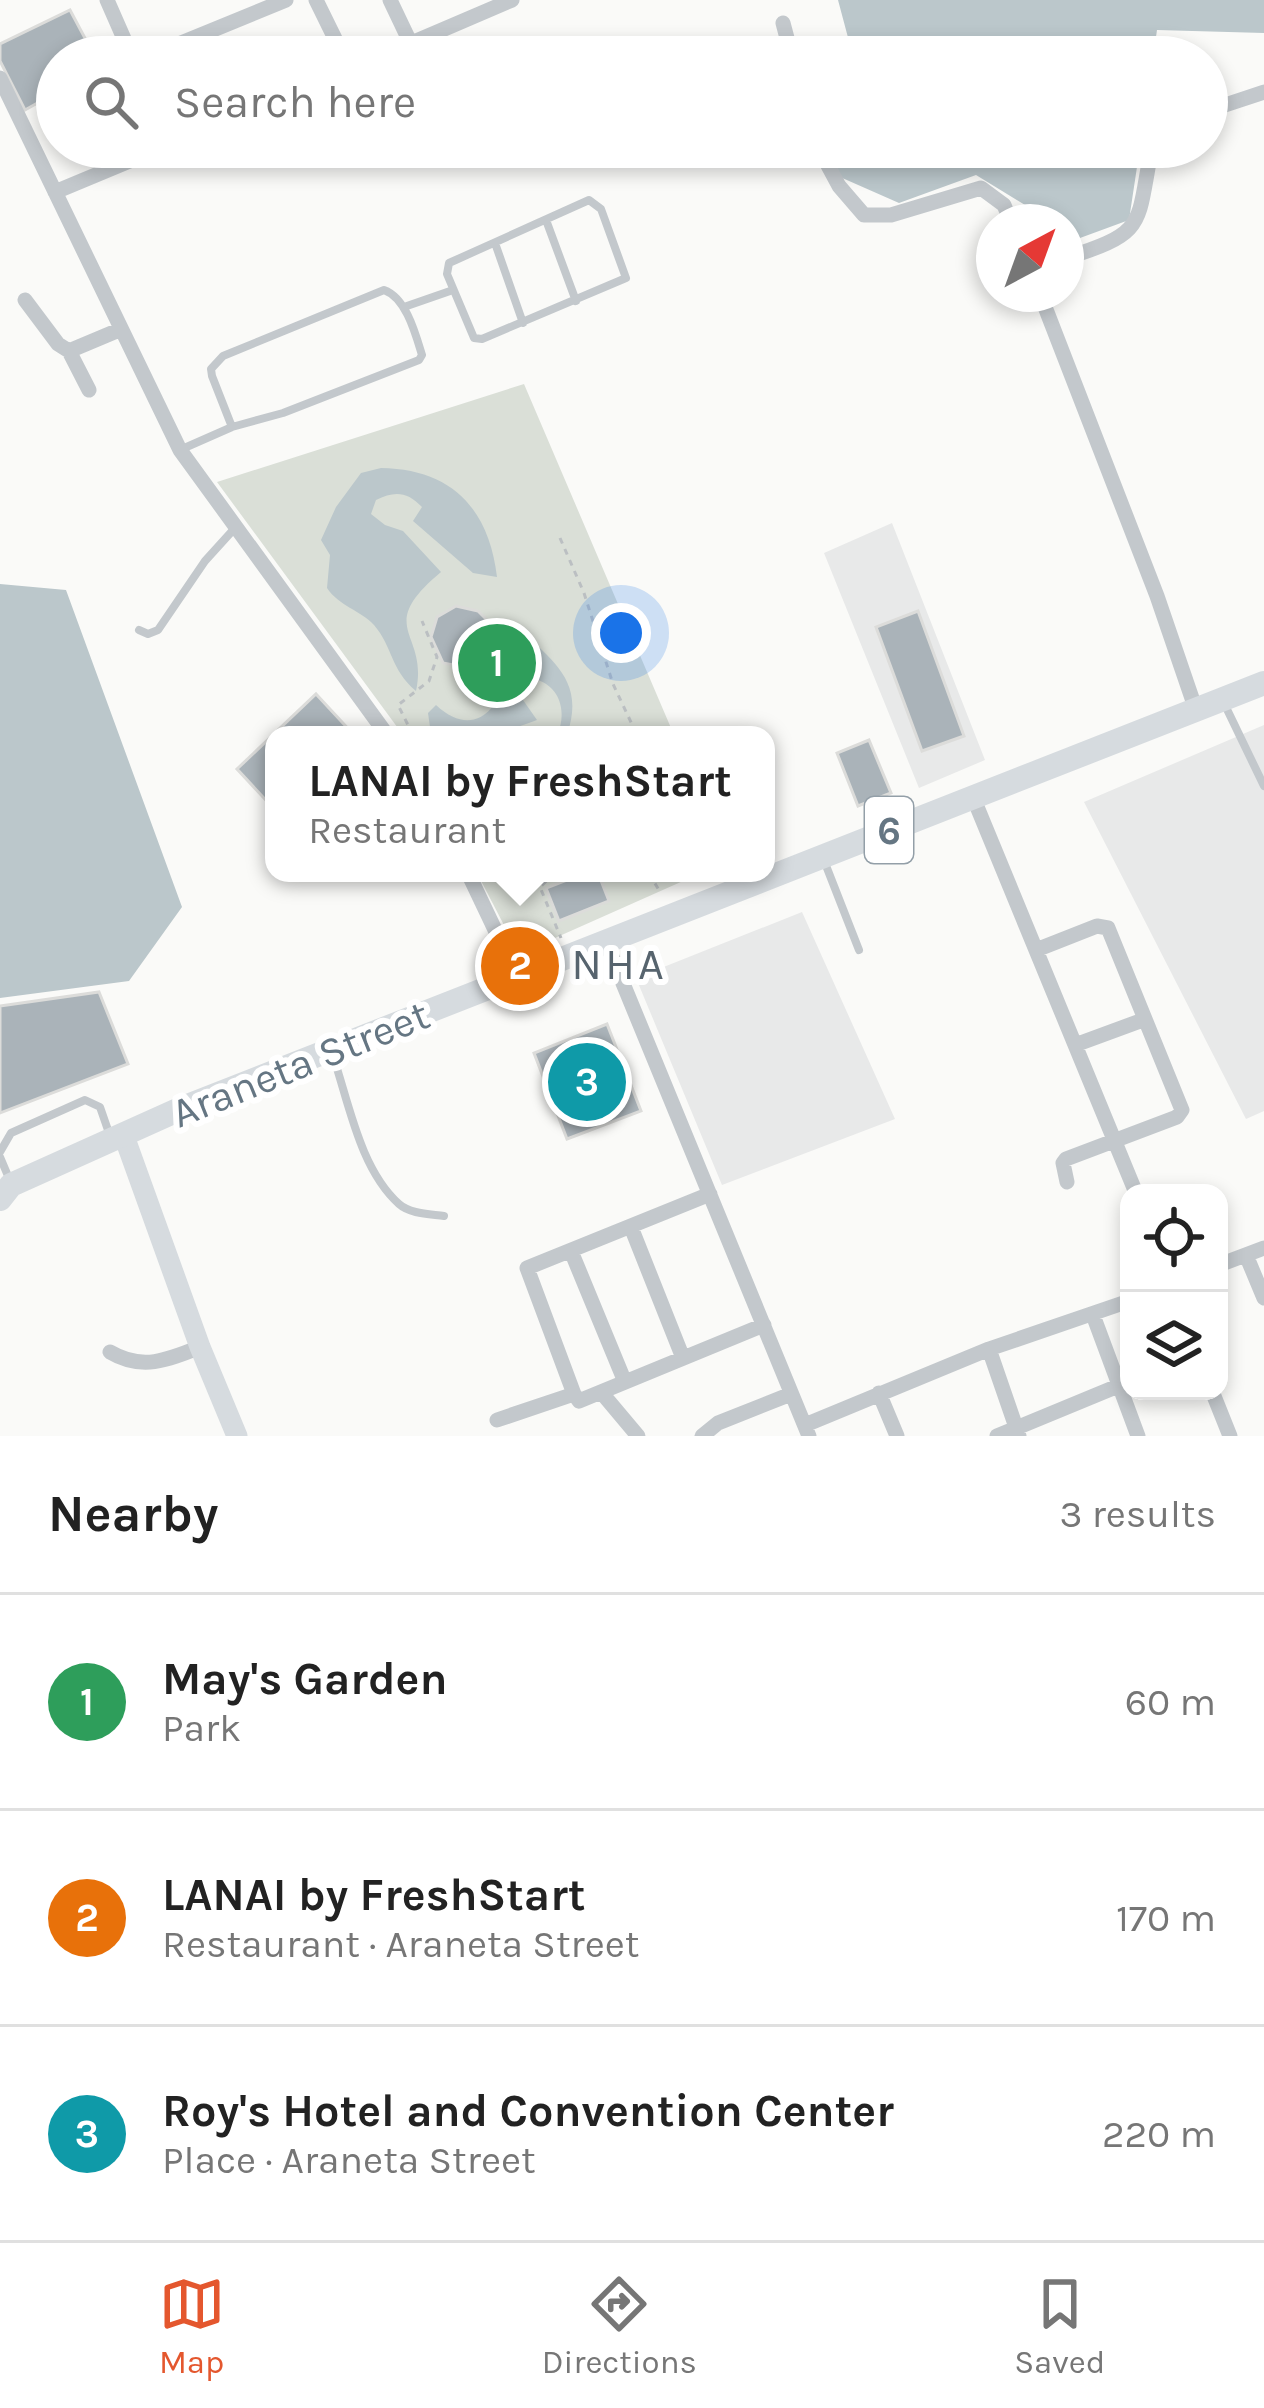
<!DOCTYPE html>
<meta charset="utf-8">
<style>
body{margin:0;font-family:Karla,sans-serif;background:#f2f2f2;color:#222}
.controls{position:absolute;right:36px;bottom:36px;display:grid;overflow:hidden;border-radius:24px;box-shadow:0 6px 18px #0003}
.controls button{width:108px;height:108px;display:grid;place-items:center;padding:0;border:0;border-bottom:3px solid #e0e0e0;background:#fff;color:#222;font:60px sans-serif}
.compass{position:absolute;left:976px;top:204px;width:108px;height:108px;border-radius:50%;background:#fff;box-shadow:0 6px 18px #0003;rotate:41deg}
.you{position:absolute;left:621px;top:633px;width:42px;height:42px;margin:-30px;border:9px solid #fff;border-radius:50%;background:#1a73e8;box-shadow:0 0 0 18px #1a73e833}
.badge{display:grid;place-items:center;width:78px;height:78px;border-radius:50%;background:#e4572e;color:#fff;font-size:39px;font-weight:700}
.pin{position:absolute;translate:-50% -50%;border:6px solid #fff;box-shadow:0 3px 12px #0006}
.popup{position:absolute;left:265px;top:726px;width:510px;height:156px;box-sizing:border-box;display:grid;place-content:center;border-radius:24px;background:#fff;filter:drop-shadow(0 3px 9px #0005);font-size:39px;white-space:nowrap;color:#767676}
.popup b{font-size:45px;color:#222}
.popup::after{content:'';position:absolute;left:50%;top:100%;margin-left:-24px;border:24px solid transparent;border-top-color:#fff}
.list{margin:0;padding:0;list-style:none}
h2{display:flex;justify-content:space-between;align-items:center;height:156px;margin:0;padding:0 48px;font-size:51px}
h2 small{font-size:39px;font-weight:400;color:#767676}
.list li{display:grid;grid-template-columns:78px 1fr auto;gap:36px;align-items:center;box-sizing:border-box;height:216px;padding:0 48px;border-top:3px solid #e0e0e0}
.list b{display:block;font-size:45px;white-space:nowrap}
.list p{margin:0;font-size:39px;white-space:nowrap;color:#767676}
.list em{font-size:39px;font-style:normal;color:#767676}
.icon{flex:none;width:66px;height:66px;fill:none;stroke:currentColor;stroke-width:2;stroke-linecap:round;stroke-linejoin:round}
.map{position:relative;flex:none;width:1264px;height:1436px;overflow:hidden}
.search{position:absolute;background:#fff;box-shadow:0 6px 18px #0003;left:36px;right:36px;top:36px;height:132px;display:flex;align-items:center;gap:30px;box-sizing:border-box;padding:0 42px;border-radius:66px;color:#767676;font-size:45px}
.sheet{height:804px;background:#fff}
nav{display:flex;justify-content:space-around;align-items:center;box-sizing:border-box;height:168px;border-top:3px solid #e0e0e0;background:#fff;font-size:33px;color:#767676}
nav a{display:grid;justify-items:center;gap:6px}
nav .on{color:#e4572e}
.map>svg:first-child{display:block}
.built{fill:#e8e9e9}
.green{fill:#dadfd7}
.water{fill:#bbc7cb}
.building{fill:#aab3b9;stroke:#dcdcda;stroke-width:3}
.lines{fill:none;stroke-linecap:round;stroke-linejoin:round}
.path{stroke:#bbbfc2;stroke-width:3;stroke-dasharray:6 6;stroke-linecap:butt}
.lane{stroke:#c3c8cc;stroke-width:8}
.street{stroke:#c3c8cc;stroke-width:15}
.secondary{stroke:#d6dbdf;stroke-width:21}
.primary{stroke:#d6dbdf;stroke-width:24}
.labels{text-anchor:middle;stroke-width:12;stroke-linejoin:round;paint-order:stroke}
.shield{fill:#fff;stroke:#939fa8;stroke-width:3}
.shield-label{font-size:39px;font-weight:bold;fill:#657683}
.street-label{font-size:42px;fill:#657683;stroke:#fff}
.neighbourhood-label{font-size:45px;letter-spacing:3px;fill:#57646e;stroke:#fff}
</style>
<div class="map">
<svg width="1264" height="1436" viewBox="0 0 1264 1436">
<rect width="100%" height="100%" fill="#fafaf8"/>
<path class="built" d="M892 523 985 760 919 788 824 553Z
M1264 725V1111L1246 1119 1084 802Z
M802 912 895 1119 722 1185 636 978Z"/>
<path class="green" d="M524 384 674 735H403L217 482Z
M477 873H701L519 954Z"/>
<path class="water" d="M838 0H1264V33L1157 30 1153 57H847L850 45Z
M832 147H1140L1129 220 1080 238 1066 230V222H1053L976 175 899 203 840 177Z
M381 468C452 469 489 509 497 577L473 573 413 521 422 507C407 491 394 491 376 500L371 514 385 525 403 531 441 572C373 629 429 631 416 691 390 669 393 647 374 625 360 610 339 606 327 588L330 555 321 540 336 507 361 473Z
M0 584 66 590 182 907 129 981 0 998Z
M517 626C551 661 586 679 567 735H557C567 714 561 688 538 680L529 684 512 672 507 637Z
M506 678 525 691 523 700 537 720C501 733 469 745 430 727L428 713 436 705C469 736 496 716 506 678Z"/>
<path class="building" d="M70 10 95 57H57V92L25 110 0 61V44Z
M456 606 478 611 495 628 493 652 469 668 443 663 431 637 437 617Z
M918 611 964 736 922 751 876 627Z
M316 694 354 735H274V809L237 769Z
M869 740 891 793 858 806 837 753Z
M585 873H598L609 901 559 921 546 888Z
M99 992 128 1064 0 1113V1006Z
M607 1024 641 1111 567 1139 534 1053Z"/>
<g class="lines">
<path class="path" d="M560 538 584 593 613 684 637 735
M413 735 398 705 429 681 437 657 422 621
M555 873 540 887 561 938
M649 873 660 892"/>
<path class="lane" d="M589 200 601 209 626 278 482 339 474 338 447 274 449 263Z
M546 220 576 301
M495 243 523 323
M404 307 453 290
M182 449 232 427 283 413 419 360 422 355C415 332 406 298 384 290L223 356 211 369 212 376 232 427
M139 630 148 634 158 630 205 561 234 529
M1223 701 1264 786
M825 863 859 950
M333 1056C349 1103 360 1169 399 1204 410 1214 430 1214 444 1216
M0 1152 11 1133 85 1100 100 1107 109 1133
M0 1157 11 1183"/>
<path class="street" d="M107 0 132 57
M316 0 344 57
M390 0 410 42
M783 23 792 57
M147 57 286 0
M379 57 512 0
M0 78 180 450 387 735
M1207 111 1264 92
M818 147 839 186 864 215H891L981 188 1004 205 1011 222
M55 192 163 147
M1066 258C1149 232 1136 225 1152 147
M1040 294 1157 596 1196 710
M25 300 58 344 69 351 89 390
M69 351 119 330
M973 797 1136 1193
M468 873 517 976
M606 942 809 1436
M1036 950 1097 926 1108 928 1182 1110 1177 1117 1066 1159 1063 1163 1067 1182
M1075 1045 1143 1020
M710 1194 527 1268 574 1394 579 1401 764 1325
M631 1227 683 1358
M571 1251 625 1382
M1246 1255 1264 1298
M1219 1265 1264 1248
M1093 1315 1138 1436
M989 1349 1019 1436
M110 1352C142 1371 168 1360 200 1347
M1212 1391 1230 1436
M601 1392 638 1436
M879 1393 897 1436
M497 1420 574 1394
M805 1425 989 1349 1129 1301
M702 1436 718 1423 791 1394
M997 1436 1118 1386"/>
<path class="secondary" d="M124 1136 200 1347 237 1436"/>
<path class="primary" d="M0 1199 11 1185 180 1109 1264 683"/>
</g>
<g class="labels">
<rect class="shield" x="865" y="797" width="48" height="66" rx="9"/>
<g class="shield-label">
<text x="889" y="844">6</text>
</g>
<g class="street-label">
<text transform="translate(300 1063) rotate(-22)" y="15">Araneta Street</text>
</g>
<g class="neighbourhood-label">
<text x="619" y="979">NHA</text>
</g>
</g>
</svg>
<div class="controls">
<button><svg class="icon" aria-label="locate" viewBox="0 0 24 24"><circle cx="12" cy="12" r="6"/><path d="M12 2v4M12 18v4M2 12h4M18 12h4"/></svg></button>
<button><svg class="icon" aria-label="layers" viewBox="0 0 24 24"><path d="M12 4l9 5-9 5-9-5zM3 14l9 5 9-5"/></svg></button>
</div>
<svg class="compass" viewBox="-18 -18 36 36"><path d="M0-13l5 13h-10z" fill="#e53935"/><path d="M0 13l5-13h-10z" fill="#767676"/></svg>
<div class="you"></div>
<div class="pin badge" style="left:497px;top:663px;background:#2e9e5b">1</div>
<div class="pin badge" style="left:520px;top:966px;background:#e8710a">2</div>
<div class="popup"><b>LANAI by FreshStart</b>Restaurant</div>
<div class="pin badge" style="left:587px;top:1082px;background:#0f9aa8">3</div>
<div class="search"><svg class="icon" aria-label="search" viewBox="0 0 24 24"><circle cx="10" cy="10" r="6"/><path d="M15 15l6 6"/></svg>Search here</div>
</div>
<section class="sheet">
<h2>Nearby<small>3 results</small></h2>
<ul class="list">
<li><span class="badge" style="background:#2e9e5b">1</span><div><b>May's Garden</b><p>Park</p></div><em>60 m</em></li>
<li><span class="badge" style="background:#e8710a">2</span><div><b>LANAI by FreshStart</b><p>Restaurant · Araneta Street</p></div><em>170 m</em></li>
<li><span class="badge" style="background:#0f9aa8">3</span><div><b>Roy's Hotel and Convention Center</b><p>Place · Araneta Street</p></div><em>220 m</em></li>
</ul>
</section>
<nav>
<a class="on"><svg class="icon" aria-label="map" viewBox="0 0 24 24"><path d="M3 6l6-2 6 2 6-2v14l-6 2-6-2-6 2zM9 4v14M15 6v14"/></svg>Map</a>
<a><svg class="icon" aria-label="directions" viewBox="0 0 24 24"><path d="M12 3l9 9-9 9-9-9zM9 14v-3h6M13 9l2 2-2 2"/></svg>Directions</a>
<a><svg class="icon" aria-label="saved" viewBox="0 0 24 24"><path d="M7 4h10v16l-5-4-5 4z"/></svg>Saved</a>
</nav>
